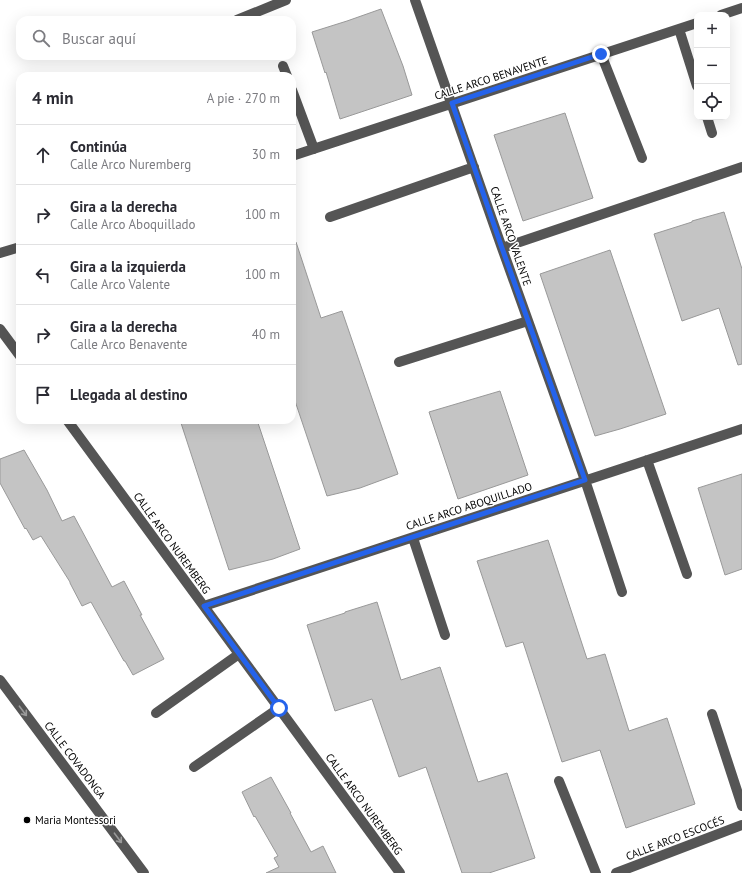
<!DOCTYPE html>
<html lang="es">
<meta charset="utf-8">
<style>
body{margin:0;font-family:"PT Sans",sans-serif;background:#f2f2f3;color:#2b2b33}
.controls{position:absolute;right:12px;top:12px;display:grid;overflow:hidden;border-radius:8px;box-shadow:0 4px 16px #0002}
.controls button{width:36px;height:36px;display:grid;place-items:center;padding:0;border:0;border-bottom:1px solid #e1e1e2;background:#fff;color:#2b2b33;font:20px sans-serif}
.stop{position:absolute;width:12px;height:12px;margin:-9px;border:3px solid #2563eb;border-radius:50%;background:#fff}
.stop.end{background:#2563eb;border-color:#fff;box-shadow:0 1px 4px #0008}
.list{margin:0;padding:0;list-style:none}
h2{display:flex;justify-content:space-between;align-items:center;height:52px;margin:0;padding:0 16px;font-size:17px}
h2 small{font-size:13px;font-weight:400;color:#7c7c81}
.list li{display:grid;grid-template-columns:26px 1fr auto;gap:12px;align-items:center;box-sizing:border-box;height:60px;padding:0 16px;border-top:1px solid #e1e1e2}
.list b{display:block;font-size:15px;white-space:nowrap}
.list p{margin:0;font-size:13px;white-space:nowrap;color:#7c7c81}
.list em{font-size:13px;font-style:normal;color:#7c7c81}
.icon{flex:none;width:22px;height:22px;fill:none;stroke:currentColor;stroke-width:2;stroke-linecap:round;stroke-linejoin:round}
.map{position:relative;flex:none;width:742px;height:873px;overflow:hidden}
.search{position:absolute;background:#fff;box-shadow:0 4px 16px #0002;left:16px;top:16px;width:280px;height:44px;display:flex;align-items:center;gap:10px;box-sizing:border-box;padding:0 14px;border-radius:12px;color:#7c7c81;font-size:15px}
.panel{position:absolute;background:#fff;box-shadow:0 4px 16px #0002;left:16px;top:72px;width:280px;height:352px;border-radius:12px}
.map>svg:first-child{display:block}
.building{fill:#c4c4c4;stroke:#999}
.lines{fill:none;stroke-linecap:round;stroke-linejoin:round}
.minor{stroke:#555;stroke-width:10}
.oneway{stroke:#999}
.route{stroke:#2563eb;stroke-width:5}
.poi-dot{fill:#000;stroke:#fff;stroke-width:1.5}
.labels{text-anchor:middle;stroke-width:3;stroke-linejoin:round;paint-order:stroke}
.street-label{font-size:11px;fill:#000;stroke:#fff}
.poi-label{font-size:11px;fill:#000;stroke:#fff;text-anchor:start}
</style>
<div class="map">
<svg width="742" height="873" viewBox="0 0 742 873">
<rect width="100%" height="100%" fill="#fff"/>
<path class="building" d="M381 9 403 66 412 95 340 119 326 72 325 73 312 32 347 21Z
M565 113 593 198 523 221 494 135Z
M724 212 742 269V364L738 365 719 308 682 321 654 234 692 222V221Z
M296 242 321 318 342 311 398 474 360 488 327 496 292 392V243Z
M610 250 666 414 620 429 595 436 540 274Z
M500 391 528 475 458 499 429 412Z
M180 420H257L300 549 273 559 229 570Z
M24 450 47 490 62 521 74 516 112 587 124 581 142 615H140L164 659 133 675 125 661H124L91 602 82 606 70 583V582L41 536 33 540 26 528 25 529 0 483V459Z
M742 474V569L725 575 698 488Z
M548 540 587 659 605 654 629 731 667 718 695 804 626 828 600 750 562 762 523 642 506 647 477 561Z
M377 602 401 680 440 667 478 782 507 773 535 858 489 873H462L426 767 399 777 372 699 335 711 307 625 345 613V612Z
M271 777 291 813H290L311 852 323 846 336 873H266L279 867 274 858 278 856 255 816 254 817 242 792Z"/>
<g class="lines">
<path class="minor" d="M415 0 502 248 585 480 622 592
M721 15 742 8
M237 20 286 0
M679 29 697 86
M601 54 642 158
M283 66 287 76
M292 90 314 149
M707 117 712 133
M292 156 697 23
M330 217 474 167
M502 248 742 167
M0 253 20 247
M0 329 20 356
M399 362 528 321
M67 420 400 873
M647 460 687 574
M413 538 445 635
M204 606 742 429
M0 680 144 873
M156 713 239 654
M712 714 742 806
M194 767 279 708
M559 781 596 873
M616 873 742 825"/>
</g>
<defs><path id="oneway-shaft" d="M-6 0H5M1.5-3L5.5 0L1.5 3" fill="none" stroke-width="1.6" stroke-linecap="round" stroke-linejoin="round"/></defs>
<g class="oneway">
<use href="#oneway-shaft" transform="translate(23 711) rotate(53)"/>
<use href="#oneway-shaft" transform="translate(118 838) rotate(53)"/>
</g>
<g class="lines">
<path class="route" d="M279 708 204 606 585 480 502 248 452 103 601 54"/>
</g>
<circle class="poi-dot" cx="27" cy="820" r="4"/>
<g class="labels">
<g class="street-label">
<text transform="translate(491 78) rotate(-18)" y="4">CALLE ARCO BENAVENTE</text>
<text transform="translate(511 236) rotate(71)" y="4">CALLE ARCO VALENTE</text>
<text transform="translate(469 506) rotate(-18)" y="4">CALLE ARCO ABOQUILLADO</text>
<text transform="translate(172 543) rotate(54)" y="4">CALLE ARCO NUREMBERG</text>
<text transform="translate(75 760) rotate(53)" y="4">CALLE COVADONGA</text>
<text transform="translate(364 804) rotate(54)" y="4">CALLE ARCO NUREMBERG</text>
<text transform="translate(675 838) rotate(-21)" y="4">CALLE ARCO ESCOCÉS</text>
</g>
<g class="poi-label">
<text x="35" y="824">Maria Montessori</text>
</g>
</g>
</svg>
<div class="controls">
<button>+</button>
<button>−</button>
<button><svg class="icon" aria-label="locate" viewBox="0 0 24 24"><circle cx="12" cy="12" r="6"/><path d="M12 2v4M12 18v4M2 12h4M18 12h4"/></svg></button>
</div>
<div class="stop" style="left:279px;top:708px"></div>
<div class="stop end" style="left:601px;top:54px"></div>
<div class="search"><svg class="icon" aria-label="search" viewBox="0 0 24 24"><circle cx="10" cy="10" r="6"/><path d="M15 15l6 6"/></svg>Buscar aquí</div>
<section class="panel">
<h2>4 min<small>A pie · 270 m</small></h2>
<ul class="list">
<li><svg class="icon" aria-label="ahead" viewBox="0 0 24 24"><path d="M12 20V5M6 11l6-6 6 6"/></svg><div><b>Continúa</b><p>Calle Arco Nuremberg</p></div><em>30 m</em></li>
<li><svg class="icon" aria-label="right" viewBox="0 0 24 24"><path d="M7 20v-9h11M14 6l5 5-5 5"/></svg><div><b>Gira a la derecha</b><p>Calle Arco Aboquillado</p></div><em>100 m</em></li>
<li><svg class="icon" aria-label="left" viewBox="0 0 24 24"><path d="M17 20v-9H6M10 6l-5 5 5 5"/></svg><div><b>Gira a la izquierda</b><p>Calle Arco Valente</p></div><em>100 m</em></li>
<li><svg class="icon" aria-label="right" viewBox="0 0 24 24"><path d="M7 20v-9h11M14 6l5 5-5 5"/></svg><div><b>Gira a la derecha</b><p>Calle Arco Benavente</p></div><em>40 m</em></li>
<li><svg class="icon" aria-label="arrive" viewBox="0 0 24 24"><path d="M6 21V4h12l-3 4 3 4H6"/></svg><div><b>Llegada al destino</b></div></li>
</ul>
</section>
</div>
